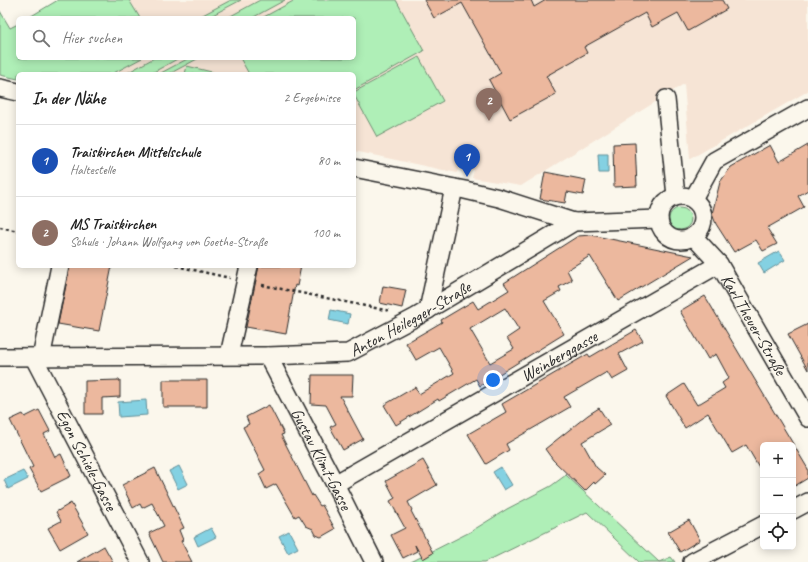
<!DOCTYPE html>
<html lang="de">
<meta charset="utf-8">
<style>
body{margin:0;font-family:Caveat,sans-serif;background:#f6f6f6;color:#222}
.controls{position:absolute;right:12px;bottom:12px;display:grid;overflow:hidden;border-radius:6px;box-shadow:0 2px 10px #0003}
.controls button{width:36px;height:36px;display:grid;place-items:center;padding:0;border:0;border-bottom:1px solid #e0e0e0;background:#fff;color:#222;font:20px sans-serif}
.you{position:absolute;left:493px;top:380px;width:14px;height:14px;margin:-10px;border:3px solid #fff;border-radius:50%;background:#1a73e8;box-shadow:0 0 0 6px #1a73e833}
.badge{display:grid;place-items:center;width:26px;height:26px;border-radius:50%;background:#c8321e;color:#fff;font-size:13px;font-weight:700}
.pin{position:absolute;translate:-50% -33px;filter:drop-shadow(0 1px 2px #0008)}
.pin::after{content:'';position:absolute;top:21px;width:14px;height:12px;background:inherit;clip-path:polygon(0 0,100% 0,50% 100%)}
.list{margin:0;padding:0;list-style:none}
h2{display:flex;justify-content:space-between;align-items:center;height:52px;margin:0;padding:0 16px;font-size:17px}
h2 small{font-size:13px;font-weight:400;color:#767676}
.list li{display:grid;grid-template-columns:26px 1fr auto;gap:12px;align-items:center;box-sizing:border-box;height:72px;padding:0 16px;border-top:1px solid #e0e0e0}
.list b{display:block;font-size:15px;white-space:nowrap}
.list p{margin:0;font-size:13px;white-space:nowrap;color:#767676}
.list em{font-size:13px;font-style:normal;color:#767676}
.icon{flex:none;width:22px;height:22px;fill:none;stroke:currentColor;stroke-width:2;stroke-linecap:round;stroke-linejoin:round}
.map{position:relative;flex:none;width:808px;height:562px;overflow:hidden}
.search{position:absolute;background:#fff;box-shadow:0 2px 10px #0003;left:16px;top:16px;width:340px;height:44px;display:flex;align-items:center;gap:10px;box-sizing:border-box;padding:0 14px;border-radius:6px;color:#767676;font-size:15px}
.panel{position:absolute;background:#fff;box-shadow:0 2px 10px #0003;left:16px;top:72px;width:340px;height:196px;border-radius:6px}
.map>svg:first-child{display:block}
.built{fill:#f6e4d5}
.green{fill:#afefb7;stroke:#6d8d71}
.water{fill:#84d1e2;stroke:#608f99}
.building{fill:#ecb89e;stroke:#2b2b2b;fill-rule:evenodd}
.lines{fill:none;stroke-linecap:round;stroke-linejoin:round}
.minor-casing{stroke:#2b2b2b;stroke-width:20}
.path{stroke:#2b2b2b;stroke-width:2.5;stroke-dasharray:3 3;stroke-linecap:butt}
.minor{stroke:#fbf7ec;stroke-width:17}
.labels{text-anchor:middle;stroke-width:3;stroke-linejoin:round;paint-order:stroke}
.street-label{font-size:17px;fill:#2b2b2b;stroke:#fbf7ec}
</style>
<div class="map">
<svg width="808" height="562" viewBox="0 0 808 562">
<rect width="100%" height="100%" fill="#fbf7ec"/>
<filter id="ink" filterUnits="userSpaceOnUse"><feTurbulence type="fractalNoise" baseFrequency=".025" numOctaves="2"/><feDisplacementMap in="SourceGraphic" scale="8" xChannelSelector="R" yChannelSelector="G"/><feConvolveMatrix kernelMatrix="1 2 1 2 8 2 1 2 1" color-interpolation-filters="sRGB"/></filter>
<g filter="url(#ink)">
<path class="built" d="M129 0H808V91L690 159 684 84 521 186 472 178 474 170 459 166 457 173 354 151V74H112L142 58H354V18H140Z"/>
<path class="green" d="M58 0H129L140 18H28Z
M231 0H241L207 18H197Z
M260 0H285L252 18H227Z
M295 0H396L424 51 354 90V74H249L240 58H354V18H262Z
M0 11 10 28 18 24V58H142L112 74H18V79L0 75Z
M419 57 443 101 377 137 354 95V92Z
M154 58H179L150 74H128L127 73Z
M189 58H199L169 74H159Z
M187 66 220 74H185Z
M669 219a11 11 0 1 1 22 0a11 11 0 1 1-22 0Z
M566 475 659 562 671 557 675 562H639L587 512 485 562H411L470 532 507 509 551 486Z"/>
<path class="water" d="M598 154H608V173H599Z
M779 251 785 260 764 273 758 263Z
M331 310 350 314 348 324 329 320Z
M146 400 147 415 119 417 118 402Z
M179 466 188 484 178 489 169 471Z
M501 467 512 485 504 490 493 472Z
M23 471 28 479 8 489 4 480Z
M211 528 216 537 198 546 194 537Z
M289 531 298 548 288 553 279 536Z"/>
<path class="building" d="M424 0H531L534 7 546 0H722L727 9 688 31 678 13 652 27 645 13 584 47 587 53 546 76 556 94 510 119 489 80 501 73 462 3 434 18Z
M635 143 637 186 614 187 613 144Z
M770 145 779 162 808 145V190L798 196 804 207 767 228 777 244 763 251 756 240 734 252 716 224 712 214 720 182 731 167Z
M545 172 586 180 583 195 567 192 565 203 540 199Z
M591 235 693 256 618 301 590 256 567 270 572 280 559 287 561 291 544 301 564 334 480 386 476 379 439 401 438 399 396 425 384 405 415 387 419 394 454 373 439 347 416 360 406 343 442 322 441 320 473 301 478 309 509 290 504 283 578 236ZM505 308 519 330 507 338 514 349 490 363 470 329Z
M70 266H112L99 331 58 324Z
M259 266H301L297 286 295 285 286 334 246 327Z
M383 286 406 290 402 308 380 303Z
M705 296 808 469V478L793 487V445H763V474L746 445 732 453 708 413 685 428 666 396 684 384 697 405 725 388 722 383 729 378 716 354 708 359 680 311Z
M808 324V370L788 334Z
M636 330 643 341 619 354 628 371 612 380 607 372 564 397 570 407 506 444 509 450 486 464 468 434 506 412 502 404 588 354 590 357Z
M312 375H353L352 396H340L363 439 343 450 330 427 336 424 326 405 311 404Z
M120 380V397L102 398V414H85V381Z
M163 380H207V407H163Z
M269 405 284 434 281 435 312 496 313 495 320 506 322 505 335 529 321 537 316 535 313 529 306 526 299 515 295 517 276 484 266 489 259 474 265 470 243 427 249 424 246 417Z
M599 408 610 425 582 442 596 467 605 475 595 484 594 482 585 491 553 460 545 449 588 415Z
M39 410 50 431 44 434 55 457 61 454 71 476 41 491 29 469 33 467 10 420 23 414 25 417Z
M423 460 437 485 408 502 412 510 411 511 433 553 423 559 415 545 417 551 403 558 391 535 405 528 390 501 395 498 386 481Z
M155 468 184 528 179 530 183 540 181 541 192 562H163L149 533 164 526 152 503 142 508 140 504 133 508 122 485Z
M71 503 88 533 60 549 48 528 61 521 56 512Z
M689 520 700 540 680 552 668 532Z
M104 546 113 562H77Z"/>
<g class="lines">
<g class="minor-casing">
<g id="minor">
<path d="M0 88 18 92"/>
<path d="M666 99 676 196"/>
<path d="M354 168 465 190 499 198 574 222"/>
<circle cx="681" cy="218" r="22"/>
<path d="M693 199 714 161 808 108"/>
<path id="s1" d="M693 236 719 264 808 418"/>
<path d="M428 310 454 188"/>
<path d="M229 355 249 266"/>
<path id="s2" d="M268 356 335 484 374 562"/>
<path id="s3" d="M0 357 268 356 348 353 416 317 574 222 659 219"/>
<path id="s4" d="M34 358 140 562"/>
<path d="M41 358 60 266"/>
<path id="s5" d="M335 484 719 264"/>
<path d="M793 510 808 502"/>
<path d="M692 562 763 525"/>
</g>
</g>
<path class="path" d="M0 227 18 231
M176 266 230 278
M262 285 390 311"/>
<use href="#minor" class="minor"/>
</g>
</g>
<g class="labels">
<g class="street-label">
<text dy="6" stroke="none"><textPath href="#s3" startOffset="419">Anton Heilegger-Straße</textPath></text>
<text dy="6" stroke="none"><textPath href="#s1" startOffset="108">Karl Theuer-Straße</textPath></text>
<text dy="6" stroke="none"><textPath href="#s5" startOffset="258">Weinberggasse</textPath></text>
<text dy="6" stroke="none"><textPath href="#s2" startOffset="116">Gustav Klimt-Gasse</textPath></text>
<text dy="6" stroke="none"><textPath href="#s4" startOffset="115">Egon Schiele-Gasse</textPath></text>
</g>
</g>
</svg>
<div class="controls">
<button>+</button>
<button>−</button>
<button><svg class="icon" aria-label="locate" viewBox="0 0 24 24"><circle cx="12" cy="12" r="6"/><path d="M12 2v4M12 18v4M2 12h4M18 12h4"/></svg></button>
</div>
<div class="you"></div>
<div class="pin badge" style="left:467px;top:177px;background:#1a4fb4">1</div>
<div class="pin badge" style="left:489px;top:121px;background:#8d6e63">2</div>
<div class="search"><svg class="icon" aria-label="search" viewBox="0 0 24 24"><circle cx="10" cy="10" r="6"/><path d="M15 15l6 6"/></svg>Hier suchen</div>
<section class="panel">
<h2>In der Nähe<small>2 Ergebnisse</small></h2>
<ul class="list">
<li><span class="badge" style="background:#1a4fb4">1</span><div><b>Traiskirchen Mittelschule</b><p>Haltestelle</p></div><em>80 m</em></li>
<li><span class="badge" style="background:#8d6e63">2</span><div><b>MS Traiskirchen</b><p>Schule · Johann Wolfgang von Goethe-Straße</p></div><em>100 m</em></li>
</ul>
</section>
</div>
